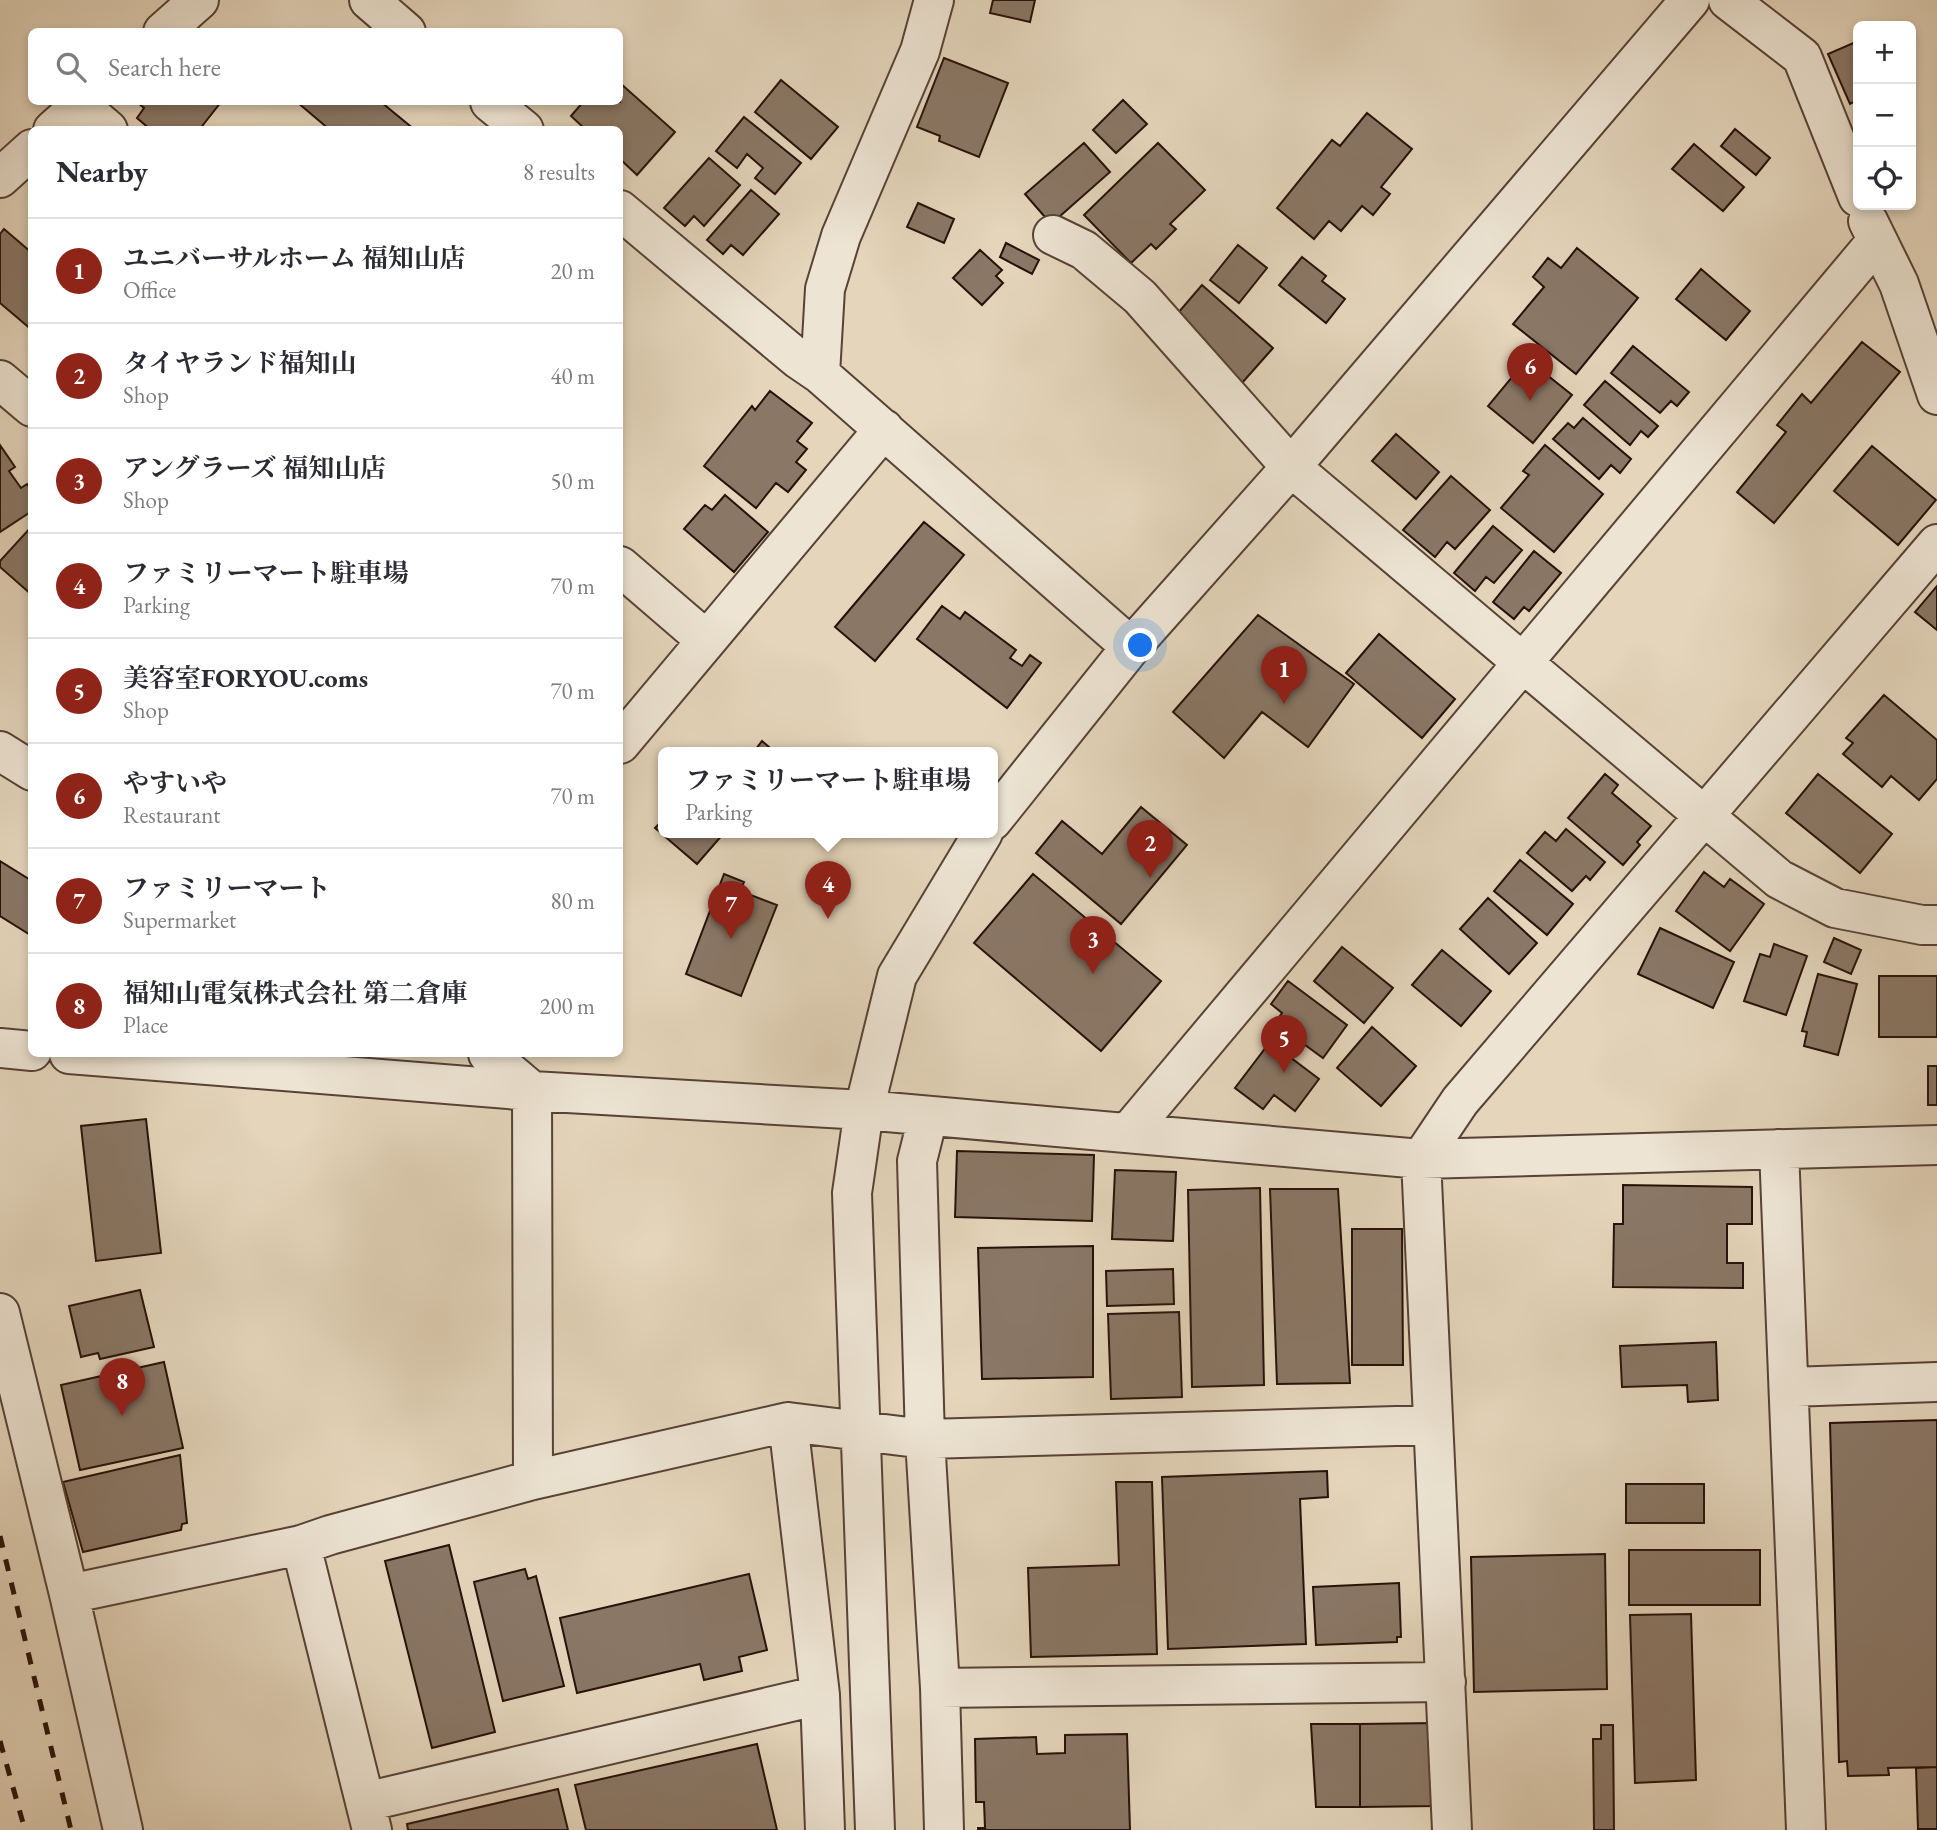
<!DOCTYPE html>
<meta charset="utf-8">
<style>
body{margin:0;font-family:"EB Garamond","Noto Serif JP",serif;background:#f2f2f3;color:#2b2b33}
.controls{position:absolute;right:21px;top:21px;display:grid;overflow:hidden;border-radius:10px;box-shadow:0 4px 10px #0003}
.controls button{width:63px;height:63px;display:grid;place-items:center;padding:0;border:0;border-bottom:2px solid #e1e1e2;background:#fff;color:#2b2b33;font:35px sans-serif}
.you{position:absolute;left:1141px;top:646px;width:24px;height:24px;margin:-18px;border:5px solid #fff;border-radius:50%;background:#1a73e8;box-shadow:0 0 0 10px #1a73e833}
.badge{display:grid;place-items:center;width:46px;height:46px;border-radius:50%;background:#8f2418;color:#fff;font-size:23px;font-weight:700}
.pin{position:absolute;translate:-50% -58px;filter:drop-shadow(0 2px 4px #0008)}
.pin::after{content:'';position:absolute;top:37px;width:24px;height:21px;background:inherit;clip-path:polygon(0 0,100% 0,50% 100%)}
.popup{position:absolute;left:658px;top:747px;width:340px;height:91px;box-sizing:border-box;display:grid;place-content:center;border-radius:10px;background:#fff;filter:drop-shadow(0 2px 5px #0005);font-size:23px;white-space:nowrap;color:#7c7c81}
.popup b{font-size:26px;color:#2b2b33}
.popup::after{content:'';position:absolute;left:50%;top:100%;margin-left:-14px;border:14px solid transparent;border-top-color:#fff}
.list{margin:0;padding:0;list-style:none}
h2{display:flex;justify-content:space-between;align-items:center;height:91px;margin:0;padding:0 28px;font-size:30px}
h2 small{font-size:23px;font-weight:400;color:#7c7c81}
.list li{display:grid;grid-template-columns:46px 1fr auto;gap:21px;align-items:center;box-sizing:border-box;height:105px;padding:0 28px;border-top:2px solid #e1e1e2}
.list b{display:block;font-size:26px;white-space:nowrap}
.list p{margin:0;font-size:23px;white-space:nowrap;color:#7c7c81}
.list em{font-size:23px;font-style:normal;color:#7c7c81}
.icon{flex:none;width:38px;height:38px;fill:none;stroke:currentColor;stroke-width:2;stroke-linecap:round;stroke-linejoin:round}
.map{position:relative;flex:none;width:1937px;height:1830px;overflow:hidden}
.search{position:absolute;background:#fff;box-shadow:0 4px 10px #0003;left:28px;top:28px;width:595px;height:77px;display:flex;align-items:center;gap:18px;box-sizing:border-box;padding:0 24px;border-radius:10px;color:#7c7c81;font-size:26px}
.panel{position:absolute;background:#fff;box-shadow:0 4px 10px #0003;left:28px;top:126px;width:595px;height:931px;border-radius:10px}
.map>svg:first-child{display:block}
.building{fill:#8a7766;stroke:#281109;stroke-width:2}
.lines{fill:none;stroke-linecap:round;stroke-linejoin:round}
.minor-casing{stroke:#574236;stroke-width:42}
.minor{stroke:#ede4d3;stroke-width:38}
.rail{stroke:#281109;stroke-width:5;stroke-dasharray:12 12;stroke-linecap:butt}
</style>
<div class="map">
<svg width="1937" height="1830" viewBox="0 0 1937 1830">
<rect width="100%" height="100%" fill="#e4d5bb"/>
<filter id="stains"><feTurbulence type="fractalNoise" baseFrequency=".00286" numOctaves="4"/><feColorMatrix values="0 0 0 0 .2 0 0 0 0 .09 0 0 0 0 .02 0 0 0 .5 -.17"/></filter>
<radialGradient id="worn" r=".72"><stop offset=".6" stop-color="#630" stop-opacity="0"/><stop offset="1" stop-color="#630" stop-opacity=".3"/></radialGradient>
<path class="building" d="M993 0H1035L1030 22 990 13Z
M1858 41V100L1850 104 1828 54Z
M944 58 1008 83 979 157 939 141 940 136 917 127Z
M781 80 838 127 811 159 755 112Z
M620 83 675 132 637 175 620 159V130H586L571 116 583 102H620Z
M1123 100 1147 124 1116 153 1093 130Z
M139 102H221L199 130H151L137 118 144 108 138 103Z
M297 102H381L415 130H330Z
M1367 113 1412 149 1381 187 1390 194 1373 215 1362 206 1341 231 1329 221 1314 239 1277 208 1332 140 1340 146Z
M744 117 801 163 775 194 755 178 763 168 747 154 737 168 716 151Z
M1735 129 1770 158 1756 175 1721 146Z
M1084 143 1110 172 1051 224 1025 194Z
M1158 143 1205 190 1170 224 1176 229 1156 249 1151 244 1131 263 1084 215Z
M1694 144 1744 187 1723 211 1672 169Z
M709 158 740 185 704 226 694 216 685 226 664 208Z
M751 190 779 214 743 255 731 245 723 254 707 240Z
M918 203 954 219 944 243 907 227Z
M4 229 32 253V330L0 303V234Z
M1006 243 1039 260 1032 274 1000 257Z
M1238 245 1267 268 1239 303 1210 280Z
M1577 248 1638 298 1576 374 1513 324 1544 287 1533 277 1548 258 1561 268Z
M980 250 1002 270 996 276 1003 283 982 305 953 278Z
M1302 257 1326 276 1322 281 1345 299 1326 323 1279 285Z
M1701 269 1750 311 1726 340 1676 299Z
M1202 285 1273 348 1242 383 1172 320Z
M1862 342 1900 372 1774 523 1737 492 1786 432 1777 425 1802 394 1811 403Z
M1633 346 1689 392 1677 406 1671 401 1660 413 1611 373Z
M1527 359 1572 395 1533 443 1488 406Z
M1605 381 1658 426 1648 437 1641 431 1630 445 1584 405Z
M770 391 812 423 797 441 807 449 796 462 806 470 788 492 776 483 756 508 704 466 752 406 755 410Z
M1583 418 1631 459 1620 473 1611 465 1599 479 1553 439 1568 423 1574 428Z
M1396 434 1439 472 1416 499 1372 461Z
M0 445 15 467 9 471 21 488 27 484 32 490V511L0 532Z
M1545 445 1603 494 1554 552 1501 508 1529 475 1523 471Z
M1872 446 1936 500 1898 545 1834 491Z
M1451 476 1490 510 1455 549 1447 542 1435 557 1403 530Z
M725 495 768 532 734 572 684 529 705 505 712 510Z
M924 522 964 555 875 661 835 627Z
M32 526V595L0 567V561Z
M1493 526 1522 550 1494 583 1486 577 1475 591 1454 573Z
M1534 551 1561 573 1529 611 1524 607 1514 619 1493 602Z
M1937 586V630L1915 612Z
M942 606 960 619 965 612 1016 650 1010 658 1022 666 1030 655 1041 663 1007 708 917 639Z
M1258 615 1354 684 1308 747 1262 712 1224 758 1173 712Z
M1379 634 1455 699 1422 738 1346 673Z
M1884 695 1937 740V779L1919 800 1891 776 1882 787 1843 754 1853 743 1846 738Z
M762 741 776 753H753Z
M1605 774 1618 785 1612 793 1651 826 1637 842 1640 845 1623 865 1568 818Z
M1818 774 1892 834 1860 873 1786 813Z
M1141 807 1187 845 1121 924 1036 853 1062 821 1102 854Z
M664 819V833H724L697 864 655 828Z
M1566 829 1605 862 1590 880 1586 876 1572 891 1527 853 1545 832 1556 841Z
M1520 860 1573 904 1547 935 1494 891Z
M0 861 32 881V936L0 916Z
M1704 872 1724 887 1730 879 1764 904 1730 951 1676 911Z
M724 874 744 882 740 891 777 905 741 996 686 974Z
M1033 874 1161 981 1101 1051 974 943Z
M1488 898 1537 943 1509 974 1460 929Z
M1660 928 1734 962 1713 1008 1638 974Z
M1834 938 1861 950 1851 974 1824 962Z
M1774 944 1807 956 1786 1015 1744 1001 1760 954 1770 957Z
M1342 947 1393 988 1364 1023 1314 981Z
M1442 950 1491 991 1461 1026 1412 985Z
M1818 974 1857 984 1838 1055 1804 1046 1807 1032 1802 1031Z
M1879 976H1937V1037H1879Z
M1288 981 1347 1025 1323 1058 1275 1023 1282 1013 1271 1004Z
M1372 1027 1416 1066 1381 1106 1337 1068Z
M1270 1042 1319 1079 1295 1111 1274 1095 1263 1109 1235 1088Z
M1928 1066H1937V1105H1928Z
M146 1119 161 1253 96 1261 81 1126Z
M957 1151 1094 1155 1092 1221 955 1217Z
M1115 1170 1176 1172 1173 1241 1112 1239Z
M1623 1185 1752 1187V1224H1727V1263H1743V1288L1613 1287 1614 1224H1623Z
M1260 1188 1264 1385 1192 1387 1188 1190Z
M1270 1189H1338L1350 1383 1277 1384Z
M1352 1229H1402L1403 1365H1352Z
M1093 1246V1377L982 1379 978 1248Z
M1173 1269 1174 1304 1107 1306 1106 1271Z
M140 1290 154 1347 100 1359 98 1353 81 1357 69 1306Z
M1179 1312 1182 1397 1111 1399 1108 1314Z
M1716 1342 1718 1400 1688 1402 1687 1385 1622 1387 1620 1346Z
M164 1362 183 1448 80 1470 61 1385Z
M1937 1420V1767L1888 1768 1889 1775 1848 1776 1847 1761 1839 1762 1830 1423Z
M180 1455 187 1523 182 1524 181 1530 83 1552 63 1482Z
M1327 1471 1328 1497 1300 1499 1306 1644 1168 1649 1162 1477Z
M1116 1482H1152L1157 1654 1031 1657 1028 1568 1119 1565Z
M1626 1484H1704V1523H1626Z
M449 1545 495 1732 432 1748 385 1561Z
M1629 1550H1760V1605H1629Z
M1605 1554 1607 1689 1474 1692 1471 1557Z
M525 1569 528 1579 536 1576 564 1686 503 1701 474 1582Z
M749 1574 767 1650 739 1657 742 1671 704 1680 700 1664 577 1693 560 1618Z
M1399 1583 1401 1637H1397V1642L1316 1645 1313 1587Z
M1691 1614 1696 1780 1635 1783 1630 1615Z
M1435 1723 1436 1806 1360 1807V1724Z
M1311 1724H1360V1807H1316Z
M1601 1725H1613L1614 1830H1594L1593 1739H1601Z
M1127 1734 1130 1830H978V1828H985L984 1802H976L975 1739 1036 1737 1037 1754 1065 1753V1735Z
M757 1744 777 1830H586L575 1785Z
M1937 1767V1829H1918L1916 1768Z
M558 1789 568 1830H408L407 1824Z"/>
<g class="lines">
<g class="minor-casing">
<path id="minor" d="M369 0 406 32
M934 0 920 51 841 236 825 289 820 374 1131 647
M1728 0 1802 57 1858 197
M163 32 199 0
M490 102 524 130
M79 105 108 130
M53 130 84 102
M0 178 32 149
M620 210 798 359 820 374
M1868 221 1899 284 1937 395
M1053 235 1084 250 1140 297 1291 467 1779 879 1835 908 1922 925H1937
M0 380 32 407
M620 566 706 640
M620 744 884 429
M0 751 32 771
M992 821 1131 647 1291 467 1690 0
M0 1048 32 1051
M69 1054 532 1091 864 1110 1421 1159 1937 1145
M488 1054 532 1091 533 1480
M928 1117 917 1161 925 1439 940 1688 944 1830
M1128 1133 1876 242
M1779 1149 1806 1830
M0 1313 69 1594 123 1830
M1789 1387 1937 1382
M788 1422 820 1695 825 1830
M301 1545 372 1830
M69 1594 301 1545 330 1535 533 1480 788 1422 925 1439 1433 1425
M940 1688 1446 1682
M365 1802 820 1695
M875 1830 852 1193 864 1110 897 976 983 833
M1452 1830 1421 1159 1460 1101 1937 544"/>
</g>
<use href="#minor" class="minor"/>
<path class="rail" d="M0 1536 71 1830
M0 1741 25 1830"/>
</g>
<rect width="100%" height="100%" filter="url(#stains)"/>
<rect width="100%" height="100%" fill="url(#worn)"/>
</svg>
<div class="controls">
<button>+</button>
<button>−</button>
<button><svg class="icon" aria-label="locate" viewBox="0 0 24 24"><circle cx="12" cy="12" r="6"/><path d="M12 2v4M12 18v4M2 12h4M18 12h4"/></svg></button>
</div>
<div class="you"></div>
<div class="pin badge" style="left:1284px;top:704px">1</div>
<div class="pin badge" style="left:1150px;top:878px">2</div>
<div class="pin badge" style="left:1093px;top:974px">3</div>
<div class="pin badge" style="left:828px;top:919px">4</div>
<div class="popup"><b>ファミリーマート駐車場</b>Parking</div>
<div class="pin badge" style="left:1284px;top:1073px">5</div>
<div class="pin badge" style="left:1530px;top:401px">6</div>
<div class="pin badge" style="left:731px;top:939px">7</div>
<div class="pin badge" style="left:122px;top:1416px">8</div>
<div class="search"><svg class="icon" aria-label="search" viewBox="0 0 24 24"><circle cx="10" cy="10" r="6"/><path d="M15 15l6 6"/></svg>Search here</div>
<section class="panel">
<h2>Nearby<small>8 results</small></h2>
<ul class="list">
<li><span class="badge">1</span><div><b>ユニバーサルホーム 福知山店</b><p>Office</p></div><em>20 m</em></li>
<li><span class="badge">2</span><div><b>タイヤランド福知山</b><p>Shop</p></div><em>40 m</em></li>
<li><span class="badge">3</span><div><b>アングラーズ 福知山店</b><p>Shop</p></div><em>50 m</em></li>
<li><span class="badge">4</span><div><b>ファミリーマート駐車場</b><p>Parking</p></div><em>70 m</em></li>
<li><span class="badge">5</span><div><b>美容室FORYOU.coms</b><p>Shop</p></div><em>70 m</em></li>
<li><span class="badge">6</span><div><b>やすいや</b><p>Restaurant</p></div><em>70 m</em></li>
<li><span class="badge">7</span><div><b>ファミリーマート</b><p>Supermarket</p></div><em>80 m</em></li>
<li><span class="badge">8</span><div><b>福知山電気株式会社 第二倉庫</b><p>Place</p></div><em>200 m</em></li>
</ul>
</section>
</div>
